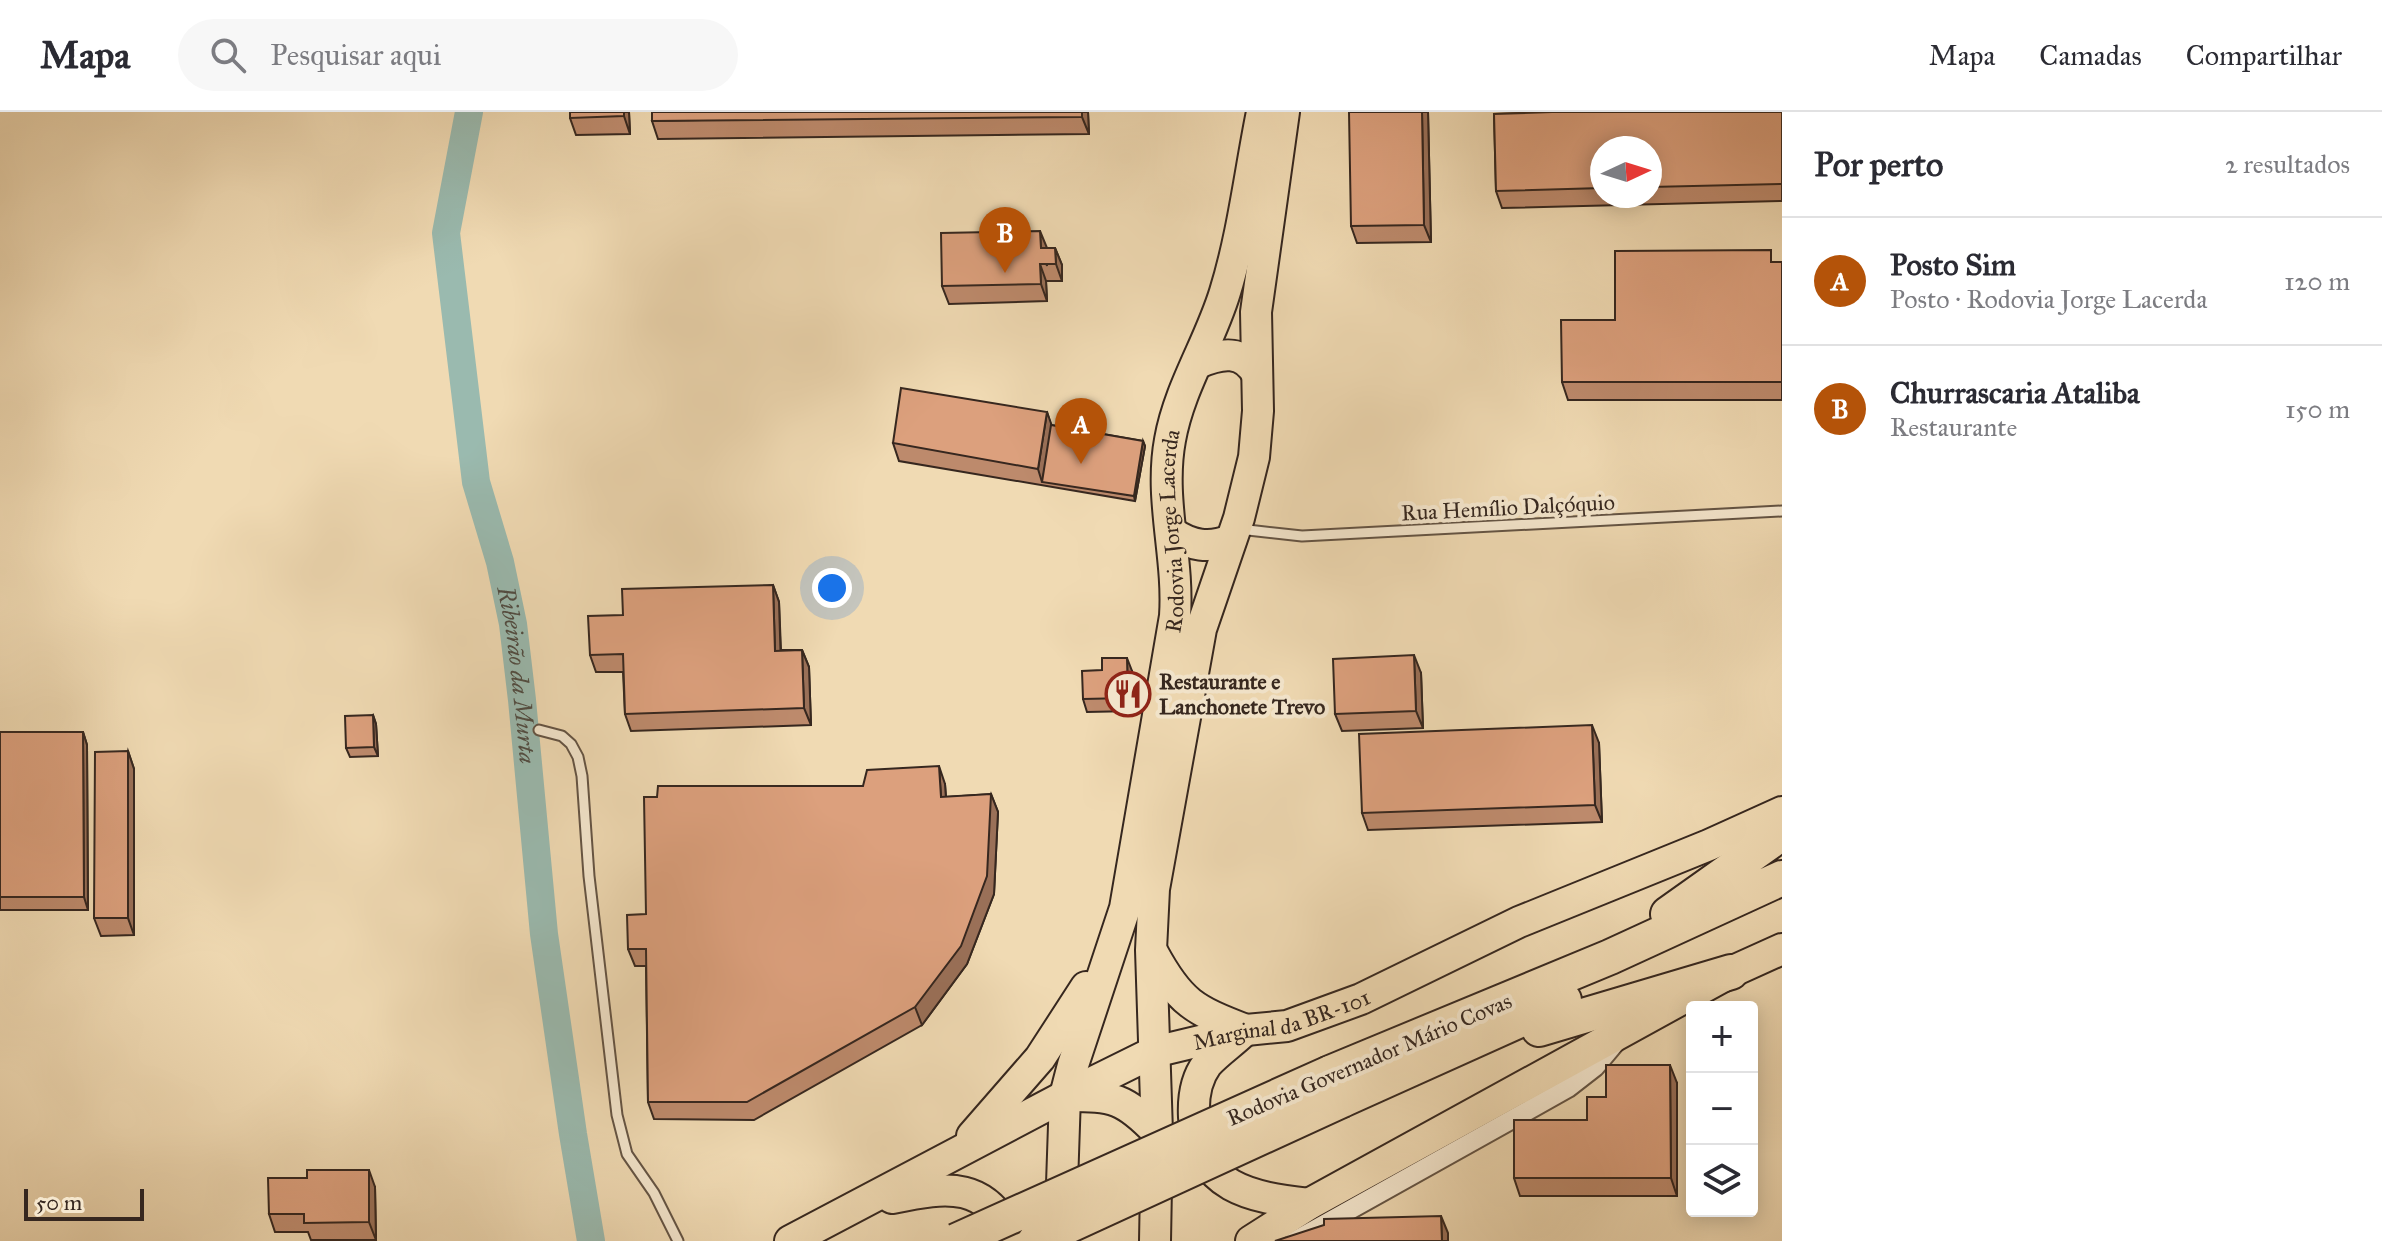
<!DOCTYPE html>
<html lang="pt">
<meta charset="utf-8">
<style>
body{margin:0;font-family:"IM FELL Great Primer",serif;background:#f7f7f7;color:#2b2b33}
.controls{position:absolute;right:24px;bottom:24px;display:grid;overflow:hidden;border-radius:8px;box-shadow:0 4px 20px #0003}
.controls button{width:72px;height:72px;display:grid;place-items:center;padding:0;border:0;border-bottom:2px solid #e1e1e2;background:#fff;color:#2b2b33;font:40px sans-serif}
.compass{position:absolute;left:1590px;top:24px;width:72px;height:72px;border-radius:50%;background:#fff;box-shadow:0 4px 20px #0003;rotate:86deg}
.scale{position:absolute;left:24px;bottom:20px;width:120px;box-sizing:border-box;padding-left:8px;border:4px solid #36271f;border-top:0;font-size:22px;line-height:28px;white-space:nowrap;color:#36271f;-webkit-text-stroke:6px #f5e7ce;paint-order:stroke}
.you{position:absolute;left:832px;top:476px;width:28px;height:28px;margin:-20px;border:6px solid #fff;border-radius:50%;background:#1a73e8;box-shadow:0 0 0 12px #1a73e833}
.badge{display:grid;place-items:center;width:52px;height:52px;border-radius:50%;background:#b45309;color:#fff;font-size:26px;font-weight:700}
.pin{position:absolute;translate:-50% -66px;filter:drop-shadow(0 2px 4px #0008)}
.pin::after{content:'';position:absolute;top:42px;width:28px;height:24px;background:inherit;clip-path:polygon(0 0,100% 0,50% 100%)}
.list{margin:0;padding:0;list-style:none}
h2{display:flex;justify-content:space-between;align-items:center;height:104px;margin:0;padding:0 32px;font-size:34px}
h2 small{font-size:26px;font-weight:400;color:#7c7c81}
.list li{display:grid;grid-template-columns:52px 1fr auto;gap:24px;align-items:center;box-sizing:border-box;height:128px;padding:0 32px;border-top:2px solid #e1e1e2}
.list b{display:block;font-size:30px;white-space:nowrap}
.list p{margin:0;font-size:26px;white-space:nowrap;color:#7c7c81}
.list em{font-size:26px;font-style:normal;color:#7c7c81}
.icon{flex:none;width:44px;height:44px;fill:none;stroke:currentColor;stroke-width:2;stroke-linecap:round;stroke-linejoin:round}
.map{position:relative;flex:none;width:1782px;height:1129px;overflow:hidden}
header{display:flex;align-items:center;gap:48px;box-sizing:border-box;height:112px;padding:0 40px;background:#fff;border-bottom:2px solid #e1e1e2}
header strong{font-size:38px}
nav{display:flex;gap:44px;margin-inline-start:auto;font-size:28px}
.search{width:560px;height:72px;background:#f7f7f7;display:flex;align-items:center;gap:20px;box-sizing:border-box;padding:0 28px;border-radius:44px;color:#7c7c81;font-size:30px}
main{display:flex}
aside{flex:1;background:#fff}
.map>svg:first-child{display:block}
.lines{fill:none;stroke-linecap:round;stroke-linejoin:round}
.river{stroke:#9abaaf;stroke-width:28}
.lane-casing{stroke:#645444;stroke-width:13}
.street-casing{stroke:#645444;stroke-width:22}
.primary-casing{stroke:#36271f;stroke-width:34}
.highway-casing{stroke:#36271f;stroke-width:38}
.lane{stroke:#f5e7ce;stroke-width:9}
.street{stroke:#f5e7ce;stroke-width:18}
.primary{stroke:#f0dab3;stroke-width:30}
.highway{stroke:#f0dab3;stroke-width:34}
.highway-bridge-casing{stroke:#36271f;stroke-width:38;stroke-linecap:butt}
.highway-bridge{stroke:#f0dab3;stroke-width:34}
.wall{fill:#bd8a6c;stroke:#36271f;stroke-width:2;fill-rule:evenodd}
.shaded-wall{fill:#9a7058;stroke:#36271f;stroke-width:2}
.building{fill:#dca07d;stroke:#36271f;stroke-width:2}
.labels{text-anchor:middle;stroke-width:8;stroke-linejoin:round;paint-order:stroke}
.street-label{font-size:22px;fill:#36271f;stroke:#f5e7ce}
.poi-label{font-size:22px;font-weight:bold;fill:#36271f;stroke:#f5e7ce;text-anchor:start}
.water-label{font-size:24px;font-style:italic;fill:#4f4c43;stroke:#f5e7ce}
</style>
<header>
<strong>Mapa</strong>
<div class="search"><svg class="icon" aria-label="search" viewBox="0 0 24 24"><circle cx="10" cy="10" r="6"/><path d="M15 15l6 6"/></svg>Pesquisar aqui</div>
<nav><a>Mapa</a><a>Camadas</a><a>Compartilhar</a></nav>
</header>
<main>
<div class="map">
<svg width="1782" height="1129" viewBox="0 0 1782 1129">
<rect width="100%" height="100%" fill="#f0dab3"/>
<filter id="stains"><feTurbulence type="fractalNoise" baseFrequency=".0025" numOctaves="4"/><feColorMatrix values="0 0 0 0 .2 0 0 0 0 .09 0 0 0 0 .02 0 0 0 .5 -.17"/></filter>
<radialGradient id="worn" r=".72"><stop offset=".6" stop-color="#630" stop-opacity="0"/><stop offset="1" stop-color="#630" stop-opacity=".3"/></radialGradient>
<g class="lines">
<path class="river" id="s1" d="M469 0 446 121 476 370 500 450 513 512 522 588 544 822 573 1022 591 1129"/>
<g class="lane-casing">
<path id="lane" d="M1239 417 1302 424 1782 399
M539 618 562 624 571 632 578 645 582 664 589 764 617 1003 627 1042 654 1081 678 1129"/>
</g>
<g class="street-casing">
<path id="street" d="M1294 1129 1568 976 1595 955 1616 930"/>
</g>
<g class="primary-casing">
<g id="primary">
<path d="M1198 251C1221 241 1243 237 1257 262"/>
<path d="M1171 420C1191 434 1209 437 1231 428"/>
<path d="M1153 841C1180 891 1194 898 1246 918"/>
<path d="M1244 919C1233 930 1218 940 1207 952 1195 968 1193 986 1194 1005 1198 1077 1251 1085 1309 1092"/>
<path d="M1067 984C1114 984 1124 986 1157 1020"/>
<path d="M972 1024 1040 946 1086 875"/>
<path d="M892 1086C949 1074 987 1069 1013 1129"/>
<path id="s2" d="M1061 1101 1065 984 1073 953 1125 796 1175 504C1179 445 1159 387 1170 328 1179 276 1210 230 1225 180 1243 122 1250 59 1262 0"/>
<path id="s3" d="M790 1129 1065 984 1154 940 1246 918 1287 914 1361 887 1519 810 1709 733 1782 700"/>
<path d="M1155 1129 1157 1020 1151 838 1154 777 1201 517 1239 406 1254 345 1258 299 1256 200 1284 0"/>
<path d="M1251 1129 1309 1092 1731 860 1782 837"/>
</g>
</g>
<g class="highway-casing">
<path id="highway" d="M1668 802 1782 721
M1539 917 1731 860
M1330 961 1610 845 1782 766
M1342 988 1564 888"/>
</g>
<use href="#lane" class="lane"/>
<use href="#street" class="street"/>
<use href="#primary" class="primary"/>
<use href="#highway" class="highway"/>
<g class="highway-bridge-casing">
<path id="highway-bridge" d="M956 1129 1330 961
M1035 1129 1342 988"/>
</g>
<use href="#highway-bridge" class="highway-bridge"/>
</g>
<path class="wall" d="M570 0H629L630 22 576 23 570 6Z
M1088 0 1089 22 658 27 652 9Z
M1428 0 1431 130 1357 131 1351 114Z
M1552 0H1782V89L1502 96 1496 79 1494 2ZM1602 36H1650V84H1602Z
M1047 136H1055L1062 153V169H1046L1047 189 949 192 942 174Z
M1775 150H1782V288H1568L1562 270 1615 208Z
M1047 300 1051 313 1143 329 1145 334 1135 389 899 349 893 331Z
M773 473 779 490 781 538H802L809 555 811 613 631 619 625 602 623 560H596L590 543 623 503Z
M1102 558 1132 559 1133 599 1087 600 1083 587Z
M1421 561 1423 616 1342 619 1335 602Z
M373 603 376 612 378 644 350 645 346 636Z
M0 620H83L87 633 88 798H0Z
M1599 631 1602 710 1368 718 1362 701Z
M128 639 134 657V823L101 824 94 806Z
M945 672 946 685 991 682 998 700 994 782 967 852 922 913 754 1008 654 1007 648 990 646 854H635L628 837 646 802 863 674Z
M1677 971V1084H1520L1514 1066 1587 1008 1606 985Z
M375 1075 376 1128H311L308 1120H275L269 1102Z"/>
<path class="shaded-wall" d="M624 0H629L630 22 624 4Z
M1082 0H1088L1089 22 1082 5Z
M1422 0H1428L1431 130 1424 113Z
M1040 119 1047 136V154L1041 136Z
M1055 136 1062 153V169L1056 152Z
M1040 152 1046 169 1047 189 1041 172Z
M1047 300 1053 317 1042 370 1038 357Z
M1143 329 1145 334 1135 389 1134 384Z
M773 473 779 490 781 556 775 539Z
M802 538 809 555 811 613 804 596Z
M1414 543 1421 561 1423 616 1416 599Z
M1127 546 1132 559 1133 599 1128 586Z
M373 603 376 612 378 644 374 635Z
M1592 613 1599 631 1602 710 1595 693Z
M83 620 87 633 88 798 84 785Z
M128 639 134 657V823L128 806Z
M939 654 945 672 947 703 941 685Z
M991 682 998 700 994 782 967 852 922 913 915 895Z
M1670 953 1677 971V1084L1671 1066Z
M369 1058 375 1075 376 1128 369 1110Z
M1441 1104 1448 1121V1129H1442Z"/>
<path class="building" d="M570 0H624V4L570 6Z
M652 0H1082V5L652 9Z
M1349 0H1422L1424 113 1351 114Z
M1552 0H1782V72L1650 75V36H1602V76L1496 79 1494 2Z
M1040 119 1041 136H1055L1056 152H1040L1041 172 942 174 941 121Z
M1771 138V150H1782V270H1562L1561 208H1615V139Z
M901 276 1047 300 1038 357 893 331Z
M1051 313 1143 329 1134 384 1042 370Z
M773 473 775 539 802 538 804 596 625 602 623 542 590 543 588 504 623 503 622 477Z
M1414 543 1416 599 1335 602 1333 547Z
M1102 546H1127L1128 586 1083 587 1082 559 1102 558Z
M373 603 374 635 346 636 345 604Z
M1592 613 1595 693 1362 701 1359 622Z
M0 620H83L84 785H0Z
M128 639V806H94L95 640Z
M939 654 941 685 991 682 987 764 961 834 915 895 747 990H648L646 837H628L627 803 646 802 644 685H657L658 674H863L867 658Z
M1606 953H1670L1671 1066H1514V1008H1587V985H1606Z
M307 1058H369V1110L304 1111V1102H269L268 1066H307Z
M1441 1104 1442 1129H1275L1324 1113V1107Z"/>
<defs>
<g id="restaurant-ring" transform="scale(2.3)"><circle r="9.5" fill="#f5e7ce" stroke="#8f2418" stroke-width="1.5"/><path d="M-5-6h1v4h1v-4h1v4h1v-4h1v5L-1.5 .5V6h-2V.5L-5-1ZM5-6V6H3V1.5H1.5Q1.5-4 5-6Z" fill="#8f2418"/></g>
</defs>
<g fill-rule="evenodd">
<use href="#restaurant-ring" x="1128" y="582"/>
</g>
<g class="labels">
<g class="street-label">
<text transform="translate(1508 395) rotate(-3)" y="8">Rua Hemílio Dalçóquio</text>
<text dy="8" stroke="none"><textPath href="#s2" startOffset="696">Rodovia Jorge Lacerda</textPath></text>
<text dy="8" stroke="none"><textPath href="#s3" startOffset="542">Marginal da BR-101</textPath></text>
<text transform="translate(1369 947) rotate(-23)" y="8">Rodovia Governador Mário Covas</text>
</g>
<g class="poi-label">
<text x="1159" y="577">Restaurante e<tspan x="1159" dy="25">Lanchonete Trevo</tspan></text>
</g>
<g class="water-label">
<text dy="8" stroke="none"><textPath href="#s1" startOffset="572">Ribeirão da Murta</textPath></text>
</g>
</g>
<rect width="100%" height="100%" filter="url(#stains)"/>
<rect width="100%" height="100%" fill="url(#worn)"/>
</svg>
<div class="controls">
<button>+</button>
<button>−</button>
<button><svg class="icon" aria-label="layers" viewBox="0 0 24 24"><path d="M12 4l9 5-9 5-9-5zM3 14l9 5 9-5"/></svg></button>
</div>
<svg class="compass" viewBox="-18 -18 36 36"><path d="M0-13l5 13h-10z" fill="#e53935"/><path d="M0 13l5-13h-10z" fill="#7c7c81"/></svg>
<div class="scale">50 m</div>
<div class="you"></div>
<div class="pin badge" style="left:1081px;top:352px">A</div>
<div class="pin badge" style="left:1005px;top:161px">B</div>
</div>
<aside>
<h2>Por perto<small>2 resultados</small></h2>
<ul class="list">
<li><span class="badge">A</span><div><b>Posto Sim</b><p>Posto · Rodovia Jorge Lacerda</p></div><em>120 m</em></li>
<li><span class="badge">B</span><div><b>Churrascaria Ataliba</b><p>Restaurante</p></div><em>150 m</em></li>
</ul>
</aside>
</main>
